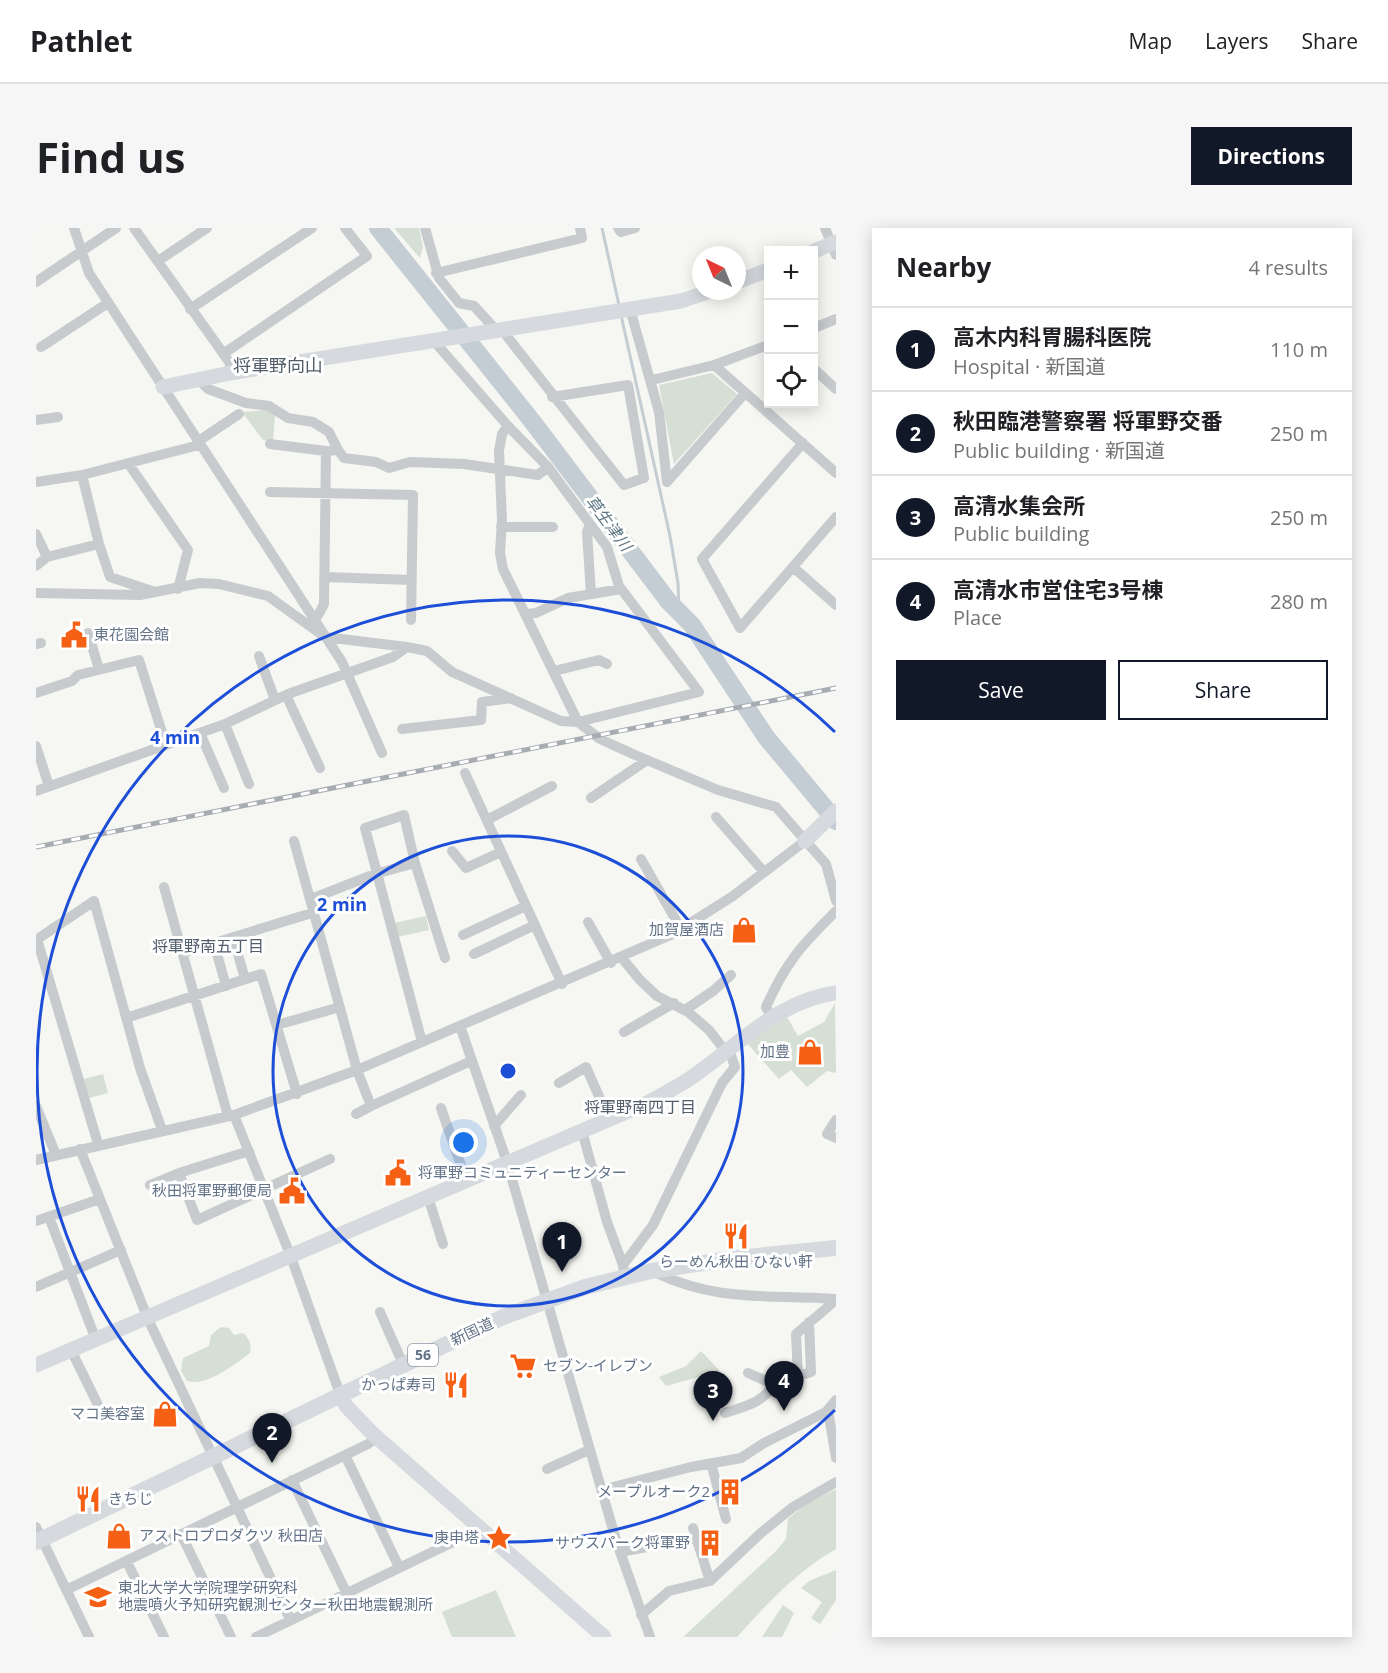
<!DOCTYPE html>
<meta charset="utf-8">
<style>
body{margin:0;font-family:"Open Sans","Noto Sans JP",sans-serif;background:#f6f6f6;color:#202124}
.controls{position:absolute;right:18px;top:18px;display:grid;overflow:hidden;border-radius:0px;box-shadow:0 3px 15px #0003}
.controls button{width:54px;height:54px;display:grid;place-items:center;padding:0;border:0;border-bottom:2px solid #e0e0e0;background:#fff;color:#202124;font:30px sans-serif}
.compass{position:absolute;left:656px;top:18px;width:54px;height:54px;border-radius:50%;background:#fff;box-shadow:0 3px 15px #0003;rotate:317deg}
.you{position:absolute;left:428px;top:915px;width:21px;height:21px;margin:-15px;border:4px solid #fff;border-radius:50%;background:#1a73e8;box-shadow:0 0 0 9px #1a73e833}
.badge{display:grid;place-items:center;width:39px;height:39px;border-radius:50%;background:#111827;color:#fff;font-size:20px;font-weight:700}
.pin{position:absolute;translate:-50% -50px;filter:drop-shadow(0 2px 3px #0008)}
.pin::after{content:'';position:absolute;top:32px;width:21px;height:18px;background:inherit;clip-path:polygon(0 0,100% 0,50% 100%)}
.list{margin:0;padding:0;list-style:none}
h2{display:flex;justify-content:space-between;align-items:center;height:78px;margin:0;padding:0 24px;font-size:26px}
h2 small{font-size:20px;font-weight:400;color:#757577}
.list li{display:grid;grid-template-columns:39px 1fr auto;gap:18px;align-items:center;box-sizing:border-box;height:84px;padding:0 24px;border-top:2px solid #e0e0e0}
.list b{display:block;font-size:22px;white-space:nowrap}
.list p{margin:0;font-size:20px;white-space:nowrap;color:#757577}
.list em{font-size:20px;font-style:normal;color:#757577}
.actions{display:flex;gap:12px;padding:18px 24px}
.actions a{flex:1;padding:14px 0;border:2px solid #111827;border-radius:0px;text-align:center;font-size:21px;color:#111827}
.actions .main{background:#111827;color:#fff}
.icon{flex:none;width:33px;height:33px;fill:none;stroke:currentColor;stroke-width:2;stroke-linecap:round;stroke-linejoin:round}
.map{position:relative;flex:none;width:800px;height:1409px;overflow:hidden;border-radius:0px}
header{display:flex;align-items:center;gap:36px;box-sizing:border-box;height:84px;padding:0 30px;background:#fff;border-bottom:2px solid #e0e0e0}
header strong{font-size:28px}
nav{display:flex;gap:33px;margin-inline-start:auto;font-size:21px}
.intro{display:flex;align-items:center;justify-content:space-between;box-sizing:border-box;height:144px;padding:0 36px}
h1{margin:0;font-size:42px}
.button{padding:15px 27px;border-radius:0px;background:#111827;color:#fff;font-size:21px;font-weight:700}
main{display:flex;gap:36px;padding:0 36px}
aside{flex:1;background:#fff;border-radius:0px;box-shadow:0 3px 15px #0003}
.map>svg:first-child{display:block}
.green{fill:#d6dfd3}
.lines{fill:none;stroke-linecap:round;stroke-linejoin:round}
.stream{stroke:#c3cdd3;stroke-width:3}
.river{stroke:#c3cdd3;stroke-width:18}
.street{stroke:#c8cbce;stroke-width:10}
.secondary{stroke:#d6dadf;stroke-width:15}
.primary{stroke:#d6dadf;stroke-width:16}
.rail-casing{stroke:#a7acb3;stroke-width:5}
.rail{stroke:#fff;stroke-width:3;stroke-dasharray:9;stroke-linecap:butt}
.ring{fill:none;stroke:#1d4ed8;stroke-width:3}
.labels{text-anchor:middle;stroke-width:6;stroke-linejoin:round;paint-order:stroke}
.shield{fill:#fff;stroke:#919cab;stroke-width:1.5}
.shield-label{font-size:14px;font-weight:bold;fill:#627287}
.poi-label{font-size:15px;fill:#627287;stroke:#fff;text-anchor:end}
.street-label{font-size:15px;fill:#627287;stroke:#fff}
.water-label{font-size:16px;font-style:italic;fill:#5e7583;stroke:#fff}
.neighbourhood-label{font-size:16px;fill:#515d6b;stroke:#fff}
.quarter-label{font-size:18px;fill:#515d6b;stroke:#fff}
.centre{fill:#1d4ed8;stroke:#fff;stroke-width:3}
.ring-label{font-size:18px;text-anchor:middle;font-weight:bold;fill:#1d4ed8;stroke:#fff;stroke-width:6;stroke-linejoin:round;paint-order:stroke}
</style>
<header>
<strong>Pathlet</strong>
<nav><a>Map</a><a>Layers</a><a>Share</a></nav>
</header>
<div class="intro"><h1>Find us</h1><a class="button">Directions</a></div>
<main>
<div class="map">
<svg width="800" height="1409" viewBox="0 0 800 1409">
<rect width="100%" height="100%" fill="#f6f6f2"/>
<path class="green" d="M358 0H383L387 19 384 30Z
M676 145 701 166 638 236 623 157Z
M232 182 239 187 237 214 227 212 206 184Z
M390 688 393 702 361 709 358 695Z
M799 775 800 845 791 843 771 859 755 842 743 851 710 814 751 789 762 808 788 794Z
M67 846 72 865 53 870 48 851Z
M185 1099 193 1100 198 1107 207 1105C213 1110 216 1117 214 1125 199 1136 171 1159 151 1153L145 1143 147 1130 173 1118 175 1107Z
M665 1123 684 1143 630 1158 623 1149 650 1138Z
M800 1261V1321C761 1343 731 1376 701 1409H647L740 1323 750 1311 752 1291 768 1277Z
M800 1342V1372L784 1396 775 1390 786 1374 765 1360 773 1353Z
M460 1362 480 1409H416L406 1384Z
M747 1377 758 1385 746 1409H726Z"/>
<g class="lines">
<path class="stream" d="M566 0 583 77
M585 87 634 308 642 355 643 384"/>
<path class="river" d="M342 0 496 193 633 374 656 397 730 509 800 593"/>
<path class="street" d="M38 0 53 45 306 434 346 525
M98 0 194 135V145
M389 0 403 50 423 75 438 78 461 103
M582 0 585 4 599 0
M789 0 800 27
M122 33 171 0
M400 45 546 10 544 0
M0 54 80 0
M154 81 276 0
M594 81 623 184 631 254 709 165
M778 100 800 91
M466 102 588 257 608 250 592 157 516 169
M398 113 472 198 466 206 463 223 466 292 464 325 467 341 542 494 564 511 599 527 682 562 740 579 790 636 800 673
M5 119 72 75
M187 126 331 28 309 0
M678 137 800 245
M778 141 800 161
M163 152 172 161 210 175 233 178 252 190 277 194 293 204 302 222
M616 152 678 137 732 117
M0 192 22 189
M161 214 203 186
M767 215 666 331 704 400 800 289
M234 216 290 223 288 376 279 393
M290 223 302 222 308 230 340 234 353 240 374 234 428 236 502 247 512 239
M92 235 152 322 142 361
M46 247 63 316 74 349 116 363
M0 254 46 247 163 217
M234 264 377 267 375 392
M554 296 551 304 555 366
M465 299H517
M0 306 11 329
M0 338 11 329 63 316
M757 339 800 377
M289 349 375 352
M0 365 104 367 164 355 183 356 232 368 289 409 371 419
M490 386 500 385 532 370 585 361
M52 405 63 441
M0 416 5 415
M223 428 239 472
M518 443 563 432 571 436
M0 465 36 453 42 447 103 432 130 517
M250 467 284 540
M189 496 213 556
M366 501 445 492 446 474 475 470
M164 505 188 560
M0 518 13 558
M429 545 526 756
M0 563 189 496 252 466 357 429 371 419 391 423 416 444 525 493 542 494 663 464 583 358 571 319 512 239 472 198
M555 570 611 532
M680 589 728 644
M451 592 516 558
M258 613 321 842 335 878 435 833
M416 623 430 640 465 624
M605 631 645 701
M379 635 368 587 329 600 386 814
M128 659 192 888
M275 671 339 646 379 635 409 730
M552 694 575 735
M427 707 490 678
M197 709 209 751
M1 711 62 916
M0 712 58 673 104 840 126 902
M178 715 190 758
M146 725 279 684
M438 726 499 697
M586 730 604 752 621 768 652 784 673 802 690 824
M649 782 677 763 695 747
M90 790 225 746 261 866
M736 790 730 779C750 734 765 718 800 683
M241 797 304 779
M424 798 471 934 580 1312 614 1409
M588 804 638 775
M523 855 550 839 573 891
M0 878 20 927
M405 880 430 952
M320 886 335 878
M198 887 255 1029 304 1166
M800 892 791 906 800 910
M458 898 485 867
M546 903 571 994 587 1037
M44 921 112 1091 254 1391
M213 923 143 945 161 992 294 931
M0 932 198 887 321 842 637 706 697 668 769 613
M114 957 143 945
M392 969 407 1016
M13 989 60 1112
M0 993 64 971
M618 1044C683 1075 731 1066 800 1071
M588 1048 587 1037 617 997 686 855 699 839 693 822
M0 1059 85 1022
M344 1084 367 1136
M35 1122 66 1185
M712 1145 742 1158 762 1148 760 1106 800 1072
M762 1148 775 1144 773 1094
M792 1182 800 1230
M689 1185C709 1178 727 1175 738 1156
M309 1227 363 1339
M675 1235 690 1291
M511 1241 553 1222
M256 1252 310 1364
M565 1262 655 1239 705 1230 728 1215 790 1184 800 1172
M0 1299 53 1409
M657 1300 674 1353
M145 1306 195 1409
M584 1324 660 1310
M91 1334 128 1409
M30 1362 332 1216 340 1210
M605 1387 633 1363 674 1353 726 1304 757 1279 800 1254
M220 1409 446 1300"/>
<path class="secondary" d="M778 23 800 14
M701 54 732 42
M127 159 194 145 645 73 675 63
M769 613 800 583
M0 1137 611 875C627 866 644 858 659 847 703 816 744 772 800 765
M304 1166 310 1178 337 1206 568 1409"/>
<path class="primary" d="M0 1314 467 1089 549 1059 615 1043 700 1030 800 1020"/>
<g class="rail-casing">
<path id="rail" d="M0 619 800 460"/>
</g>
<use href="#rail" class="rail"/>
</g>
<g class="ring">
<circle cx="472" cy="843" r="235"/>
<path d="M799 1182A471 471 0 1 1 799 504"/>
</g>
<defs>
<g id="civic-bare" transform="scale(2.07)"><path d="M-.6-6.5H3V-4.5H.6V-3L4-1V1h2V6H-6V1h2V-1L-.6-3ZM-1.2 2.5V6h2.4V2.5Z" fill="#f56014" stroke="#fff" stroke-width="2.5" paint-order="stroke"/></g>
<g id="shop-bare" transform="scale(2.07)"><path d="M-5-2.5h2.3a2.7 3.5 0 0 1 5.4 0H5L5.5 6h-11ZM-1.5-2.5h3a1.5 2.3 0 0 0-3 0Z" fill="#f56014" stroke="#fff" stroke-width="2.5" paint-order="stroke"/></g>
<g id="restaurant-bare" transform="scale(2.07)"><path d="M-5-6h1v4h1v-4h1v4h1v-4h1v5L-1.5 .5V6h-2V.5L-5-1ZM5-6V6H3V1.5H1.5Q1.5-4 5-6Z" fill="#f56014" stroke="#fff" stroke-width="2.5" paint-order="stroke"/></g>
<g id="supermarket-bare" transform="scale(2.07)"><path d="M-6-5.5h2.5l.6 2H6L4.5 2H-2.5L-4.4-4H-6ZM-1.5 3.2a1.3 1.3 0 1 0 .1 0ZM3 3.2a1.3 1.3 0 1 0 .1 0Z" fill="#f56014" stroke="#fff" stroke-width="2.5" paint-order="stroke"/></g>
<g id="building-bare" transform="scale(2.07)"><path d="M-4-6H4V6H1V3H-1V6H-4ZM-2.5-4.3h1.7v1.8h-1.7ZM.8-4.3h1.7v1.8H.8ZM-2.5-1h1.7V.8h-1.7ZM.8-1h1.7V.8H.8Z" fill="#f56014" stroke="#fff" stroke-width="2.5" paint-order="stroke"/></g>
<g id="sight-bare" transform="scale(2.07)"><path d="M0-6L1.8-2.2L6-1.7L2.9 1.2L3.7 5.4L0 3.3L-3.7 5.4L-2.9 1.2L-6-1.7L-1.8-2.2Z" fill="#f56014" stroke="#fff" stroke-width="2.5" paint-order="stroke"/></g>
<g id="university-bare" transform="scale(2.07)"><path d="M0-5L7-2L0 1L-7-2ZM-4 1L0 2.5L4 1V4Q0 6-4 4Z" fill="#f56014" stroke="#fff" stroke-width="2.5" paint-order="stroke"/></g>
</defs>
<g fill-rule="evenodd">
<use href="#civic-bare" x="38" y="407"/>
<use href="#shop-bare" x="708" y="702"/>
<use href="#shop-bare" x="774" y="824"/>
<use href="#civic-bare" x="362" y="945"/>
<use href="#civic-bare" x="256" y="963"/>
<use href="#restaurant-bare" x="700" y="1008"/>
<use href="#supermarket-bare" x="487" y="1138"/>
<use href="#restaurant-bare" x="420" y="1157"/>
<use href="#shop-bare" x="129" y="1186"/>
<use href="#building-bare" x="694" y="1264"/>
<use href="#restaurant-bare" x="52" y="1271"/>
<use href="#shop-bare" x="83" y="1308"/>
<use href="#sight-bare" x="463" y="1310"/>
<use href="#building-bare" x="674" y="1315"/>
<use href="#university-bare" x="62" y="1369"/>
</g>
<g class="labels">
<rect class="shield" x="372" y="1116" width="30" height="22" rx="4.5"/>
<g class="shield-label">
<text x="387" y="1132">56</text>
</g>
<g class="poi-label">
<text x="58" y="412" text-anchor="start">東花園会館</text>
<text x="688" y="707">加賀屋酒店</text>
<text x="754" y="829">加豊</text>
<text x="382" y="950" text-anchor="start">将軍野コミュニティーセンター</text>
<text x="236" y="968">秋田将軍野郵便局</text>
<text x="700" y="1039" text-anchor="middle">らーめん秋田 ひない軒</text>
<text x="507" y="1143" text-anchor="start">セブン-イレブン</text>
<text x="400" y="1162">かっぱ寿司</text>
<text x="109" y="1191">マコ美容室</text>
<text x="674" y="1269">メープルオーク2</text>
<text x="72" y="1276" text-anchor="start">きちじ</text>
<text x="103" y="1313" text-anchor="start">アストロプロダクツ 秋田店</text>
<text x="443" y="1315">庚申塔</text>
<text x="654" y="1320">サウスパーク将軍野</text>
<text x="82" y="1365" text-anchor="start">東北大学大学院理学研究科<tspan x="82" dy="17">地震噴火予知研究観測センター秋田地震観測所</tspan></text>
</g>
<g class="street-label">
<text transform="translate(436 1104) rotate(-25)" y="5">新国道</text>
</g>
<g class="water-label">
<text transform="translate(573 295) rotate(53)" y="6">草生津川</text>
</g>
<g class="neighbourhood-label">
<text x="172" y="724">将軍野南五丁目</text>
<text x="604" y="885">将軍野南四丁目</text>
</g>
<g class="quarter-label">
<text x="242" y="144">将軍野向山</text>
</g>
</g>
<circle cx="472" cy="843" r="9" class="centre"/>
<g class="ring-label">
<text x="139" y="516">4 min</text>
<text x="306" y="683">2 min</text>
</g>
</svg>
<div class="controls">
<button>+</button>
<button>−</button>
<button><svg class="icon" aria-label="locate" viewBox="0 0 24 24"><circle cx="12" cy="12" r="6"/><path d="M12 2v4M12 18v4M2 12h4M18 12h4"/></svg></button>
</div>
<svg class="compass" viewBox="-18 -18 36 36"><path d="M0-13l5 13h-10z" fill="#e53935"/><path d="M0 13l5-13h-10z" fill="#757577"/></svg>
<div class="you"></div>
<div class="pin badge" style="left:526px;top:1044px">1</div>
<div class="pin badge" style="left:236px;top:1235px">2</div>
<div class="pin badge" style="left:677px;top:1193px">3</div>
<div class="pin badge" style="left:748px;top:1183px">4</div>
</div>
<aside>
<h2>Nearby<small>4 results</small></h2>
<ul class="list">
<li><span class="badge">1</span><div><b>高木内科胃腸科医院</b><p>Hospital · 新国道</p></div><em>110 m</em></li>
<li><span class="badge">2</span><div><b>秋田臨港警察署 将軍野交番</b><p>Public building · 新国道</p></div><em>250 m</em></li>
<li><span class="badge">3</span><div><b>高清水集会所</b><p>Public building</p></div><em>250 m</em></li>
<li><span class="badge">4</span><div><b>高清水市営住宅3号棟</b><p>Place</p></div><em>280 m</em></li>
</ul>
<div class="actions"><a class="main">Save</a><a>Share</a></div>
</aside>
</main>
